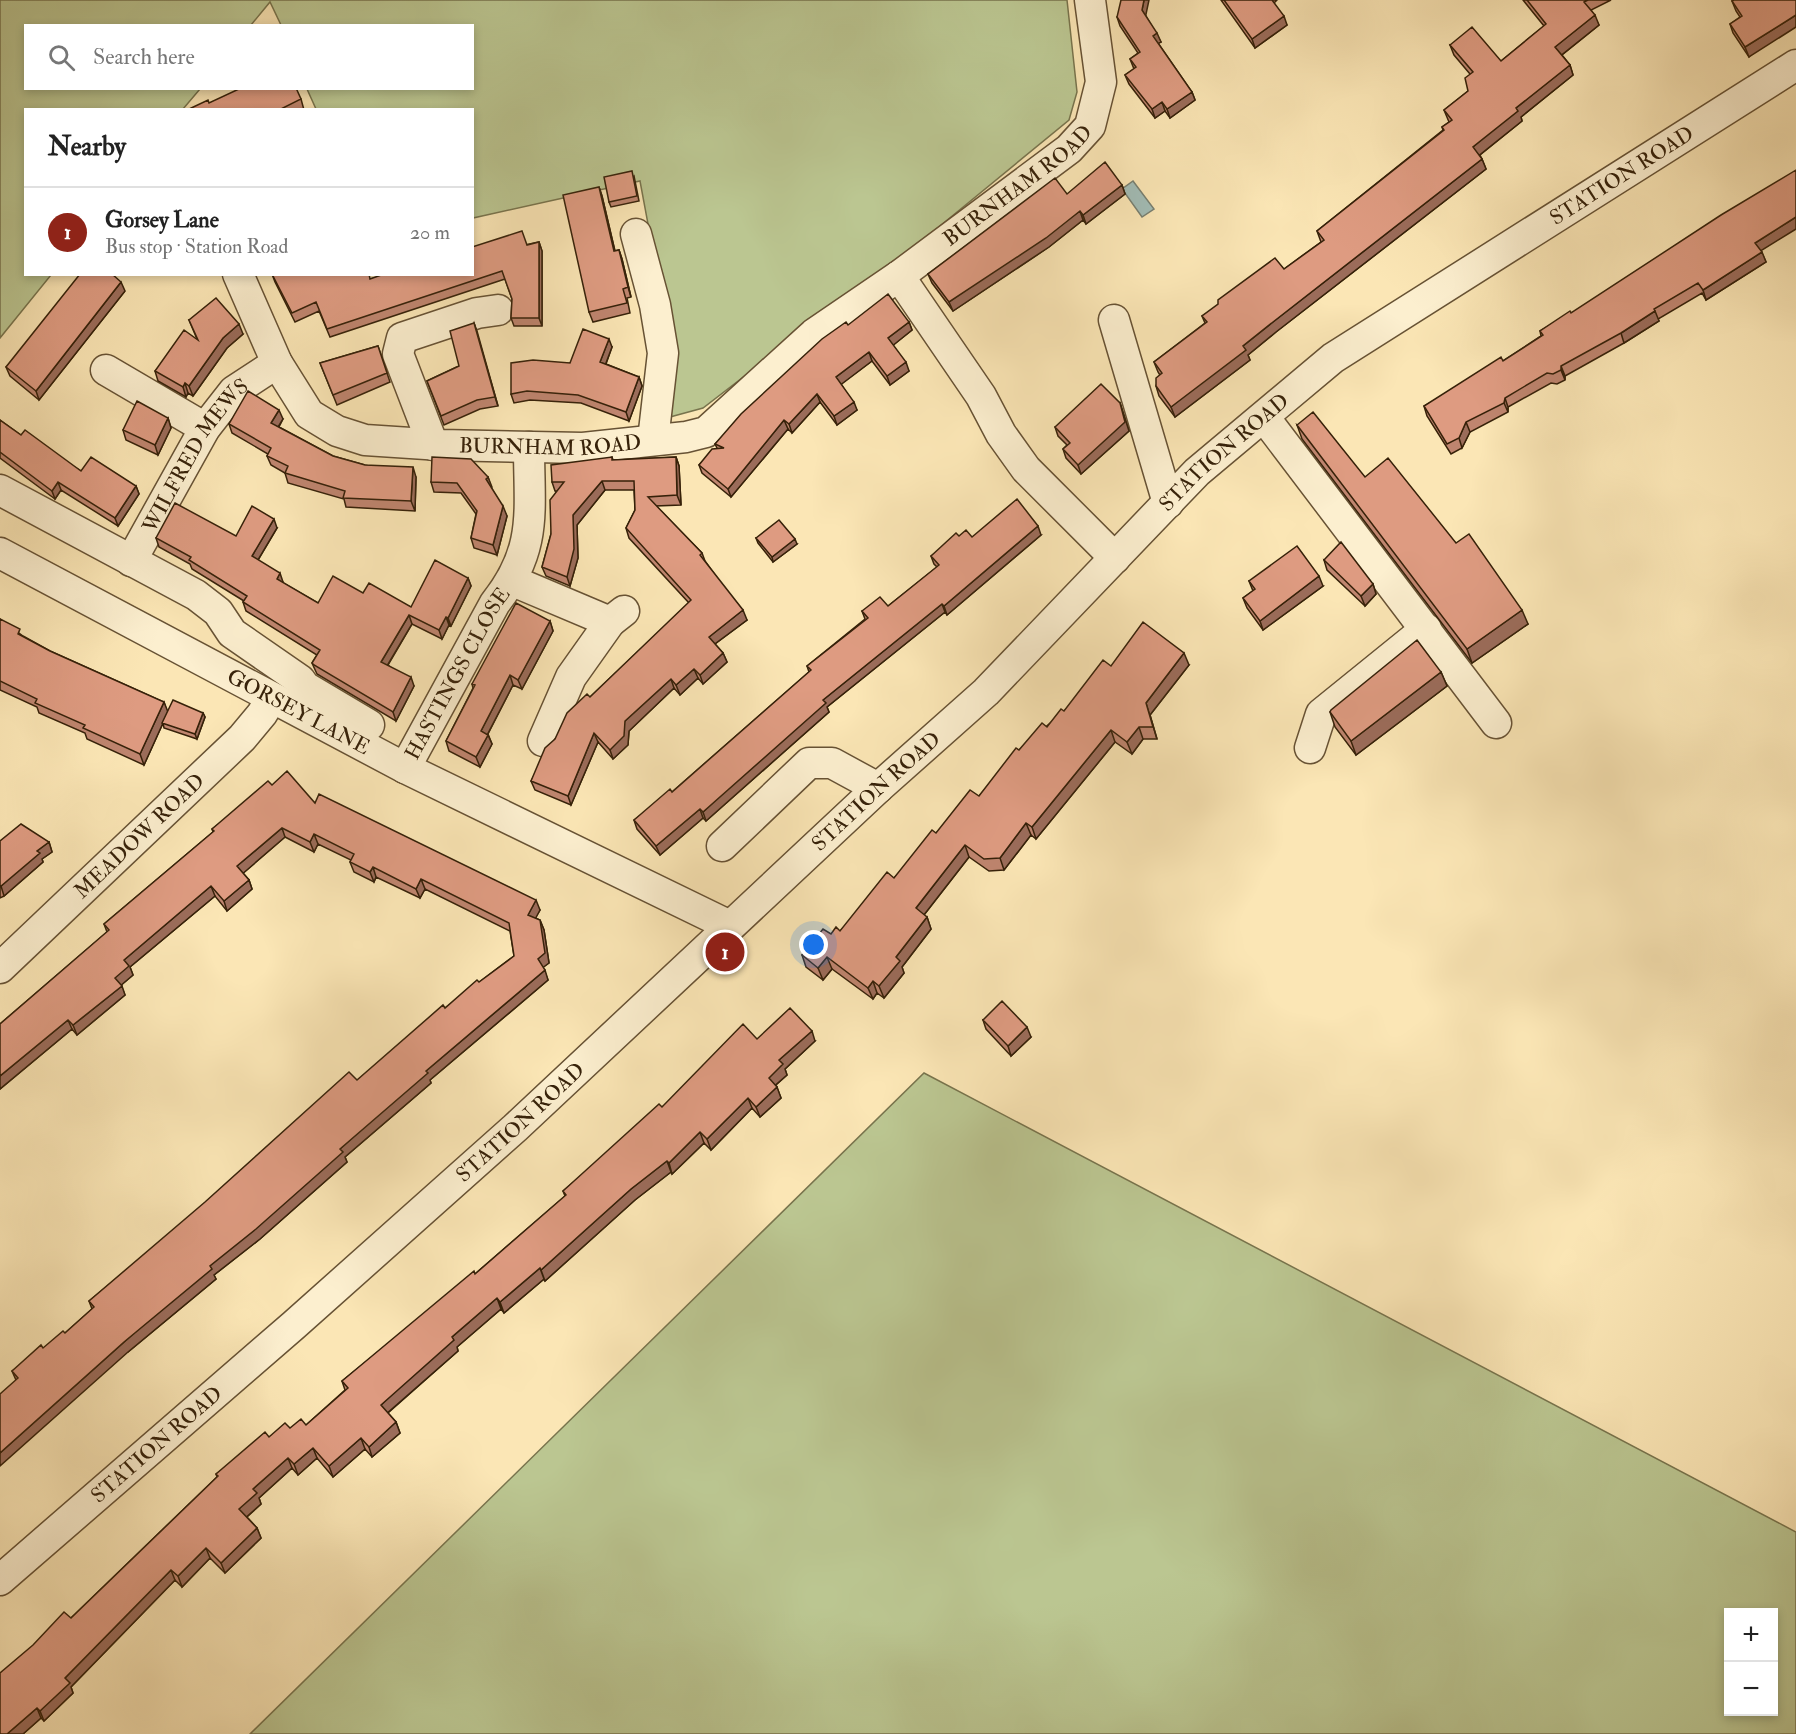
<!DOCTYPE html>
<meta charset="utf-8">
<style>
body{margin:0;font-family:"IM FELL Double Pica",serif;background:#f6f6f6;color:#222}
.controls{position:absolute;right:18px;bottom:18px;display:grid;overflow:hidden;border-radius:0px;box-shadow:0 3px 9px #0003}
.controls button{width:54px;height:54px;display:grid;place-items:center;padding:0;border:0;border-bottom:2px solid #e0e0e0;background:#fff;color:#222;font:30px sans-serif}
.you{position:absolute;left:814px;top:945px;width:21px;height:21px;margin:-15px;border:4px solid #fff;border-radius:50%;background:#1a73e8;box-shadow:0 0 0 9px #1a73e833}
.badge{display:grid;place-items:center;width:39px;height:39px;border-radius:50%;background:#8f2418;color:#fff;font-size:20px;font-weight:700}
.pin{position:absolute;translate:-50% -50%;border:3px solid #fff;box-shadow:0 2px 6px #0006}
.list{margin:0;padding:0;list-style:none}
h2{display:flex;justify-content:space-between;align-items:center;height:78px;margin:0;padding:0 24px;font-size:26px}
h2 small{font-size:20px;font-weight:400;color:#767676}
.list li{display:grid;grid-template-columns:39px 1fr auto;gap:18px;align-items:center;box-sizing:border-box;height:90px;padding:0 24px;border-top:2px solid #e0e0e0}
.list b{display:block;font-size:22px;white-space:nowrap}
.list p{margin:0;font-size:20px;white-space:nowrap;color:#767676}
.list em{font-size:20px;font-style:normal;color:#767676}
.icon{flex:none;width:33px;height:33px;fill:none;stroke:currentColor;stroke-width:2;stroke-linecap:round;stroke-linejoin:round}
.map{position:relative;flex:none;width:1796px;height:1734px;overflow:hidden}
.search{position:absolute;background:#fff;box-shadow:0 3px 9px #0003;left:24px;top:24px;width:450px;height:66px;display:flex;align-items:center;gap:15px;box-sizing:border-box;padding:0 21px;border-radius:0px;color:#767676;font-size:22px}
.panel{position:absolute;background:#fff;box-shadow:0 3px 9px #0003;left:24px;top:108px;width:450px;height:168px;border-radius:0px}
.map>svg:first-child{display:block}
.green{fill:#bbc691;stroke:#78744d;stroke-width:1.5;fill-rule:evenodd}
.water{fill:#a2bdb7;stroke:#777f71;stroke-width:1.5}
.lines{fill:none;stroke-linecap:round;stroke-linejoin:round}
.minor-casing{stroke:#675234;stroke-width:33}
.minor{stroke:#fcefcf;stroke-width:30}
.wall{fill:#bf856f;stroke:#362109;stroke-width:1.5}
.shaded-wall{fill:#9b6c5a;stroke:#362109;stroke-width:1.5}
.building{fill:#de9b81;stroke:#362109;stroke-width:1.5}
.labels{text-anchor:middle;stroke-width:5;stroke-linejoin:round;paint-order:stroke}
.street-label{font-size:21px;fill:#362109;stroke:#fcefcf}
</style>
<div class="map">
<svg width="1796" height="1734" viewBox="0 0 1796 1734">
<rect width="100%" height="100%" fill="#fbe6b5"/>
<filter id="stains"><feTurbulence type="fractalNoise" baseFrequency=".00333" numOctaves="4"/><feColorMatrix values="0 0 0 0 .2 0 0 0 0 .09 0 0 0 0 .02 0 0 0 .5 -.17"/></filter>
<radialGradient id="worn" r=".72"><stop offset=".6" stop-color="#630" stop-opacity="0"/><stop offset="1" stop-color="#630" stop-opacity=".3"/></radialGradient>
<path class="green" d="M0 0H1067L1077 92 1069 120 940 226 703 408 670 417 651 240 640 181 473 218 472 110 316 109 307 89 472 88V26L281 25 270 2 251 25 26 26V88L200 89 183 109 26 110V274L51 275 0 338Z
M924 1073 1796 1532V1734H250ZM1774 1612V1712H1728V1612Z"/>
<path class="water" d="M1133 181 1154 209 1142 217 1122 189Z"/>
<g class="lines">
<g class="minor-casing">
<g id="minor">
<path d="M636 234 655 305 663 353 653 440"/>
<path id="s1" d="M238 274 277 363 309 414 337 431 365 440 441 445 583 448 686 437 706 432 814 334 899 276 1069 149 1090 126 1101 82 1090 0"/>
<path d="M899 276 981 396 1001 434 1026 469 1115 558"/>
<path d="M1114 320 1168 503"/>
<path d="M106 370 205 428"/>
<path d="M1264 417 1496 723"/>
<path d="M433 445 398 354 402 338 477 313 498 310"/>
<path d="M0 490 196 595 218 612 232 633 300 680 305 687 369 725"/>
<path id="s2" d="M0 553 405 768 730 926"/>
<path id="s3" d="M131 561 205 428 234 391 277 363"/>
<path d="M513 581 610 622 624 611"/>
<path d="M543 741 571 677 610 622"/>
<path d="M1310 748 1321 714 1426 629"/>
<path id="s4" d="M405 768 495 603C538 549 529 511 529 447"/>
<path d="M722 846 809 763H832L878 788"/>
<path id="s5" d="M0 968 242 738 262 714 271 699"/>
<path id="s6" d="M0 1580 294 1325 515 1128 878 788 986 692 1197 472 1333 358 1796 65"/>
</g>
</g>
<use href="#minor" class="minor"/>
</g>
<path class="wall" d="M1221 0H1277L1274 3 1287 25 1255 48Z
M1523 0H1611L1591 10 1599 25 1562 55 1570 65 1573 75 1521 117 1522 121 1480 155 1482 159 1486 169 1276 332 1248 355 1250 360 1175 417 1159 396 1156 386 1160 375 1158 372 1154 362 1205 323 1202 316 1284 269 1321 242 1317 231 1443 130 1442 127 1449 122 1444 110 1468 91 1470 74 1454 55 1450 45 1501 61 1544 26Z
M1796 0 1749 57 1733 33 1730 24 1740 17 1736 11 1732 1Z
M1146 16 1161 42 1158 43 1192 92 1195 100 1170 118 1165 111 1155 118 1129 84 1125 75 1134 69 1130 59 1138 53 1120 26 1117 17Z
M301 99 304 110H187L209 103Z
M634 176 639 201 611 207 609 202Z
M1122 185 1125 194 1086 224 1083 220 1049 247 953 311 932 283 928 274 1067 194Z
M599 187 602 196 615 251 619 250 622 259 631 297 627 298 630 313 593 322 589 312Z
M539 242 542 251V326H514L511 318 512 299 505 279 330 337 319 311 295 322 275 282 272 274 370 279Z
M1761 251 1766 262 1706 300 1702 293 1658 319 1659 321 1624 343 1565 376V380L1557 384 1551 383 1508 407V412L1470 432 1462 448 1451 454 1427 416 1424 406 1503 361 1541 336 1540 331 1571 313Z
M125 291 39 400 10 376 6 367Z
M189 320 243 334 227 348 193 396 188 393 186 397 158 381 155 371 197 339Z
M909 322 912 330 893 345 909 371 890 385 872 361 841 384 857 410 837 425 820 402 792 433 788 429 731 497 702 473 699 465 717 448 715 444 848 325Z
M474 323 498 406 480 409 444 425 427 381 459 366Z
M378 346 390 382 337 405 320 363Z
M612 347 606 364 639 377 642 386 629 421 581 403 530 400 514 403 511 394 570 363Z
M1120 403 1129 431 1081 474 1066 458 1063 449 1067 445 1058 436 1055 427Z
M168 418 171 428 158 455 126 440 123 430Z
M283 419 279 427 333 456 365 465 416 477 415 511 346 507 344 499 288 483 285 473 271 465 267 456 268 454 232 433 229 424Z
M0 420 21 435 81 471 136 486 139 494 118 526 61 490 55 499 0 458Z
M1297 425 1365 477 1456 543 1528 624 1472 663 1302 439Z
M612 457 613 460 676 457 679 466 681 505 656 506 702 553 705 561 747 620 715 644 723 653 727 662 703 684 698 678 680 695 674 688 629 731 628 745 613 759 598 742 571 805 535 790 531 781 555 739 590 697 689 603 629 538 626 528 635 510 634 490H605L577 525 578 558 570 586 546 576 542 567 551 534 556 491H555L552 482Z
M488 477 491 487 507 516 497 555 474 548 471 538 476 514 461 493 434 492 431 482Z
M277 528 258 560 283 582V583L318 603 363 593 411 607 468 578 471 586 451 626 449 625 442 639 412 624 388 665 414 686 396 721 317 674 312 663 317 655 246 611 243 602 244 601 192 569 190 564 159 547 156 538 236 536Z
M1041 535 947 615 945 612 827 707 829 712 706 821 703 818 660 855 637 829 634 820 672 792 809 672 807 666 865 619 862 611 888 606 937 567 934 564 931 556 959 536 972 537Z
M756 538 797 544 773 562 758 543Z
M1324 560 1373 584 1376 594 1365 606 1327 570Z
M1249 581 1323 586 1263 630 1247 608 1243 598 1253 591Z
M0 619 23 636 50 651 164 702 167 712 203 713 205 717 197 739 164 728 163 723 144 765 87 739 85 733 39 713 37 707 0 690Z
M550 621 553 631 522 689 513 685 488 734 492 744 480 767 449 751 446 741 473 688 472 684Z
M1189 665 1150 715 1157 739H1143L1132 754 1115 742 1036 839 1031 835 1004 870 989 871 969 857 924 915 927 917 931 929 902 967 904 973 884 998 877 993 873 999 832 969 823 980 806 967 802 955 831 934 840 931 894 878 936 833 979 796 1019 750 1064 711 1111 666Z
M1441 672 1447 686 1356 755 1335 727 1330 712Z
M272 785 315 803 540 910 535 918 540 920 544 930 549 963 543 967 548 980 430 1080 431 1083 345 1157 347 1162 260 1239 214 1275 216 1279 128 1352 16 1380 12 1371 65 1333 92 1309 89 1301 445 1008 514 956 510 931 425 889 420 898 376 877 374 882 354 872 350 862 351 860 318 844 314 852 285 837 243 873 249 880 252 889 227 911 215 896 130 967 133 975 121 985 125 995 77 1035 72 1029 0 1089V1024L107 932 104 924 213 832 212 829Z
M0 841 49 842 52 852 42 859 43 862 4 896 0 898Z
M983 1020 1031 1037 1011 1056 986 1029Z
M757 1039 815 1041 785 1069 787 1075 776 1085 781 1098 760 1117 752 1108 711 1150 704 1143 672 1174 671 1172 635 1200 545 1281 544 1279 504 1313 501 1309 457 1347 458 1351 388 1413 396 1422 400 1433 372 1457 365 1449 333 1477 317 1458 298 1475 292 1468 259 1498 261 1504 247 1517 257 1528 261 1538 225 1573 210 1558 182 1587 175 1580 71 1687 73 1693 44 1721 41 1718 23 1734H0L71 1618 217 1477 216 1474 269 1437 290 1428 306 1425 345 1390 342 1381 475 1274 565 1196 563 1191 662 1107Z"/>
<path class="shaded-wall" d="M1144 0H1149L1145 19 1142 10Z
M1595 15 1599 25 1559 57 1555 47Z
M1796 15V27L1749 57 1745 47Z
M1284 16 1287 25 1255 48 1252 39Z
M1157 33 1161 42 1156 45 1153 36Z
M1570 65 1573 75 1521 117 1522 121 1477 157 1473 147 1516 108Z
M1192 92 1195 100 1170 118 1167 109Z
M1162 102 1165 111 1155 118 1152 109Z
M1482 159 1486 169 1276 332 1248 355 1250 360 1175 417 1171 407 1243 346 1273 322Z
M1122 185 1125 194 1086 224 1083 215Z
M599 187 602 196 617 260 614 251Z
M1080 211 1083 220 1049 247 953 311 949 302Z
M1796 217V229L1759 252 1755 243Z
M539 242 542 251V326L539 318Z
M619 250 622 259 631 297 628 287Z
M1762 252 1766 262 1706 300 1703 290Z
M121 282 125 291 39 400 36 391Z
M1655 311 1659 321 1624 343 1621 333Z
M909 322 912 330 891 347 888 338Z
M474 323 477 331 498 406 495 397Z
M239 324 243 334 227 348 193 396 189 386 223 338Z
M609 339 612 347 603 371 600 362Z
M869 352 872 361 839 386 836 377Z
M906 362 909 371 890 385 887 376Z
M1561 366 1565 376V380L1561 370Z
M639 377 642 386 629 421 626 412Z
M185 383 188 393 186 397 183 387Z
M817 394 820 402 792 433 789 424Z
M1505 398 1508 407V412L1504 403Z
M854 402 857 410 837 425 834 416Z
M1120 403 1129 431 1081 474 1078 465Z
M279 410 283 419 275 432 271 423Z
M168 418 171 428 158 455 155 445Z
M784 420 788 429 731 497 728 489Z
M1466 422 1470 432 1462 448 1459 438Z
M676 457 679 466 681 505 677 495Z
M413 467 416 477 415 511 411 501Z
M488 477 492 487 490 489 486 479Z
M602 481 605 490 577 525 578 558 570 586 567 577 573 515Z
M58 482 61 490 55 499 52 491Z
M136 486 139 494 118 526 115 518Z
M503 506 507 516 497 555 493 545Z
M274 519 277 528 255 565 252 556Z
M1038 526 1041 535 947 615 944 606Z
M795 539 797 544 773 562 772 557Z
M280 573 283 582 280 588 277 579Z
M1319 576 1323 586 1263 630 1260 621Z
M468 578 471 586 451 626 448 618Z
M1373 584 1376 594 1365 606 1361 596Z
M942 604 945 612 827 707 829 712 706 821 703 812 823 700Z
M743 610 747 620 712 646 709 637Z
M1522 610 1528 624 1472 663 1467 649Z
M409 615 412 624 384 671 381 662Z
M446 617 449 625 442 639 439 630Z
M550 621 553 631 522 689 518 680Z
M723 653 727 662 703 684 700 675Z
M1184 653 1189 665 1150 715 1157 739 1146 703Z
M694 669 698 678 680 695 676 685Z
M1441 672 1447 686 1356 755 1351 741Z
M510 675 513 685 484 741 481 731Z
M411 677 414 686 396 721 393 712Z
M671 679 674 688 629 731 628 745 613 759 610 750 625 721Z
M164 702 168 712 144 765 140 754Z
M203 713 205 717 197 739 195 734Z
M1139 727 1143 739 1132 754 1127 742Z
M1111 730 1115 742 1036 839 1032 827Z
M594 733 598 742 571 805 568 796Z
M488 735 492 744 480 767 476 757Z
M700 809 703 818 660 855 656 846Z
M1026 823 1031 835 1004 870 1000 858Z
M282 828 285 837 240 876 237 866Z
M314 834 318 844 314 852 310 842Z
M49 842 52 852 42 859 43 862 4 896 1 886 37 851Z
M965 845 969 857 920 920 916 908Z
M373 867 376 877 374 882 370 872Z
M421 879 425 889 420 898 416 889Z
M249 880 252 889 227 911 224 901Z
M211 886 215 896 130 967 133 975 119 987 115 978 124 960Z
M536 900 540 910 532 925 528 915Z
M927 917 931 929 902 967 904 973 884 998 879 986 896 957Z
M540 920 544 930 549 963 541 969 538 959Z
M827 957 832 969 823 980 818 968Z
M545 970 548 980 430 1080 431 1083 345 1157 347 1162 260 1239 214 1275 216 1279 128 1352 0 1466V1453L340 1149 426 1071Z
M873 981 877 993 873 999 868 988Z
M122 986 125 995 77 1035 73 1025Z
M68 1020 72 1029 0 1089V1076Z
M1027 1027 1031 1037 1011 1056 1008 1046Z
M812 1031 815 1041 785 1069 787 1075 772 1088 769 1078 779 1060Z
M777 1087 781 1098 760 1117 756 1107Z
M748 1098 752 1108 711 1150 707 1139Z
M700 1132 704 1143 672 1174 669 1163Z
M667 1161 671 1172 635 1200 545 1281 541 1270 631 1189Z
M540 1268 544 1279 504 1313 500 1302Z
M497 1298 501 1309 457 1347 458 1351 385 1415 381 1405 452 1337Z
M396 1422 400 1433 372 1457 369 1447Z
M361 1438 365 1449 333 1477 329 1466Z
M313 1448 317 1458 298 1475 294 1464Z
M288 1458 292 1468 259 1498 261 1504 243 1520 239 1509 253 1489Z
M257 1528 261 1538 225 1573 221 1563Z
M206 1548 210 1558 182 1587 178 1576Z
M171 1570 175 1580 71 1687 73 1693 44 1721 40 1711 65 1678Z
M37 1708 41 1718 23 1734H7Z"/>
<path class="building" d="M1121 0H1144L1142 10 1157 33 1153 36 1192 92 1167 109 1162 102 1152 109 1125 75 1136 67 1130 59 1140 52 1117 17Z
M1224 0H1272L1284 16 1252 39Z
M1527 0H1588L1584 2 1595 15 1555 47 1570 65 1516 108 1518 111 1473 147 1482 159 1273 322 1243 346 1246 350 1171 407 1156 386V378L1162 373 1154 362 1207 322 1202 316 1218 304V300L1275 258 1284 269 1324 240 1317 231 1444 130 1442 127 1452 120 1444 110 1468 91 1465 78 1473 72 1450 45 1472 27 1501 61 1546 24Z
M1734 0H1796V15L1745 47 1730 24 1742 16 1732 1Z
M241 88H296L301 99 279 110H187L208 100 209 103Z
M1105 162 1122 185 1083 215 1080 211 1046 238 949 302 928 274 1055 178 1067 194Z
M1796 170V217L1755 243 1762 252 1703 290 1698 283 1654 309 1655 311 1621 333 1561 366V370L1553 374 1547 373 1505 398 1504 403 1466 422 1459 438 1447 444 1424 406 1501 357 1503 361 1543 335 1540 331 1570 311 1571 313 1721 215Z
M632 171 637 196 609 202 604 177Z
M599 187 614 251 619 250 628 287 623 289 627 303 589 312 563 195Z
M522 231 527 245 539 242V318H511L512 299 502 271 327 329 316 302 292 313 272 274H369L370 279 384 274H472V247Z
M80 274H112L121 282 36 391 6 367Z
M888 294 909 322 888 338 906 362 887 376 869 352 836 377 854 402 834 416 817 394 789 424 784 420 728 489 699 465 712 449 724 448 715 444 741 414 822 339 846 322 848 325Z
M216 298 239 324 223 338 189 386 185 383 183 387 155 371 184 330 198 340 189 320Z
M474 323 495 397 477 400 441 416 427 381 459 366 450 331Z
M583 329 609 339 600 362 639 377 626 412 578 395 527 391 511 394V363L533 360 570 363Z
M378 346 387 373 333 395 320 363Z
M1101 384 1120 403 1125 422 1078 465 1063 449 1070 443 1055 427Z
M248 391 279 410 271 423 333 456 365 465 413 467 411 501 343 498 345 491 285 473 288 466 267 456 271 448 229 424Z
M137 401 168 418 155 445 123 430Z
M1313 412 1365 477 1388 458 1456 543 1469 534 1522 610 1467 649 1297 425Z
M0 420 21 435 25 430 81 471 91 457 136 486 115 518 58 482 52 491 0 452Z
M432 457 471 459 488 477 486 479 503 506 493 545 471 538 477 511 457 483 431 482Z
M612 457V460L676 457 677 495 648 497 702 553 700 555 743 610 709 637 723 653 700 675 694 669 676 685 671 679 625 721 624 736 610 750 594 733 568 796 531 781 545 748 555 739 567 713 587 694 590 697 691 600 626 528 635 510 634 481H602L573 515 574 549 567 577 542 567 551 534 550 500 564 482H552L551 465Z
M1017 499 1038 526 944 606 942 604 823 700 826 703 703 812 700 809 656 846 634 820 670 789 672 792 811 670 807 666 868 618 862 611 880 597 888 606 939 565 931 556 956 533 959 536 966 530 972 537Z
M175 503 236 536 252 506 274 519 252 556 280 573 277 579 318 603 333 576 363 593 369 583 411 607 435 560 468 578 448 618 446 617 439 630 409 615 381 662 411 677 393 712 314 665 312 663 320 650 243 602 247 596 189 560 191 557 156 538Z
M779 520 795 539 772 557 756 538Z
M1341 542 1373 584 1361 596 1324 560Z
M1297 546 1319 576 1260 621 1243 598 1255 589 1249 581Z
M516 603 550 621 518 680 510 675 481 731 488 735 476 757 446 741 475 685 472 684Z
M0 619 20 629 18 634 50 651 164 702 140 754 83 728 85 725 35 703 37 699 0 681Z
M1143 622 1184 653 1146 703 1153 727H1139L1127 742 1111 730 1032 827 1026 823 1000 858 984 859 965 845 916 908 927 917 896 957 900 961 879 986 873 981 868 988 827 957 818 968 802 955 823 929 831 934 836 927 840 931 887 872 894 878 932 830 936 833 970 790 979 796 1016 748 1019 750 1042 723 1047 727 1061 709 1064 711 1103 660 1111 666Z
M1417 640 1441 672 1351 741 1330 712 1331 710Z
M173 700 203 713 195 734 162 723Z
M287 771 315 803 319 794 536 900 528 915 540 920 545 953 538 959 545 970 426 1071 428 1073 340 1149 343 1152 256 1229 210 1266 212 1269 124 1342 0 1453V1394L18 1378 12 1371 41 1345 43 1348 63 1331 65 1333 94 1307 89 1301 205 1202 349 1072 357 1080 443 1005 445 1008 477 980 479 982 514 956 509 923 421 879 416 889 373 867 370 872 350 862 354 854 314 834 310 842 282 828 237 866 249 880 224 901 211 886 124 960 129 966 115 978 122 986 73 1025 68 1020 0 1076V1024L109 930 104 924 214 831 212 829 268 781 272 785Z
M21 824 49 842 37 851 40 853 0 887V841Z
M1002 1001 1027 1027 1008 1046 983 1020Z
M790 1008 812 1031 779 1060 783 1064 769 1078 777 1087 756 1107 748 1098 707 1139 700 1132 669 1163 667 1161 631 1189 541 1270 540 1268 500 1302 497 1298 452 1337 454 1340 381 1405 396 1422 369 1447 361 1438 329 1466 313 1448 294 1464 288 1458 253 1489 257 1493 239 1509 257 1528 221 1563 206 1548 178 1576 171 1570 65 1678 70 1683 40 1711 37 1708 7 1734H0V1673L33 1645 64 1612 71 1618 218 1476 216 1474 265 1432 269 1437 285 1423 290 1428 301 1419 306 1425 348 1388 342 1381 474 1271 475 1274 566 1195 563 1191 659 1104 662 1107 743 1024 757 1039Z"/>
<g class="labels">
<g class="street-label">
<text dy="7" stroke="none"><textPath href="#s6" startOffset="2151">STATION ROAD</textPath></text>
<text dy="7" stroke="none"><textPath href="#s1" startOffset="960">BURNHAM ROAD</textPath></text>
<text dy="7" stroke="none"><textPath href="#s1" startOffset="405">BURNHAM ROAD</textPath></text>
<text dy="7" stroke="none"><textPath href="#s6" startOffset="1665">STATION ROAD</textPath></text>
<text dy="7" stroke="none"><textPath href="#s3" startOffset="124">WILFRED MEWS</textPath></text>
<text dy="7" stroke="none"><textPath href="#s4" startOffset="108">HASTINGS CLOSE</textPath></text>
<text dy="7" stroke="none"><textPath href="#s2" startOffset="338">GORSEY LANE</textPath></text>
<text dy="7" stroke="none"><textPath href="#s6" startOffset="1179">STATION ROAD</textPath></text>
<text dy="7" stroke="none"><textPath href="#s5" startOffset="192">MEADOW ROAD</textPath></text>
<text dy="7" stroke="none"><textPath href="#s6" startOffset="693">STATION ROAD</textPath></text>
<text dy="7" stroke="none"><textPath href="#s6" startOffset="207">STATION ROAD</textPath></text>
</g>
</g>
<rect width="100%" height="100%" filter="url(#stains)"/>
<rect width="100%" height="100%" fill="url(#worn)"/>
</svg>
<div class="controls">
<button>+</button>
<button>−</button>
</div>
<div class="you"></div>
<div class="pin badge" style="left:725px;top:952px">1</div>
<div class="search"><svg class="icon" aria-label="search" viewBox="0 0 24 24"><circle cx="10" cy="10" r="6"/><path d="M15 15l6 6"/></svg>Search here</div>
<section class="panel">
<h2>Nearby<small></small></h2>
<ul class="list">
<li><span class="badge">1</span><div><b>Gorsey Lane</b><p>Bus stop · Station Road</p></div><em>20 m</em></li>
</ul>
</section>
</div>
